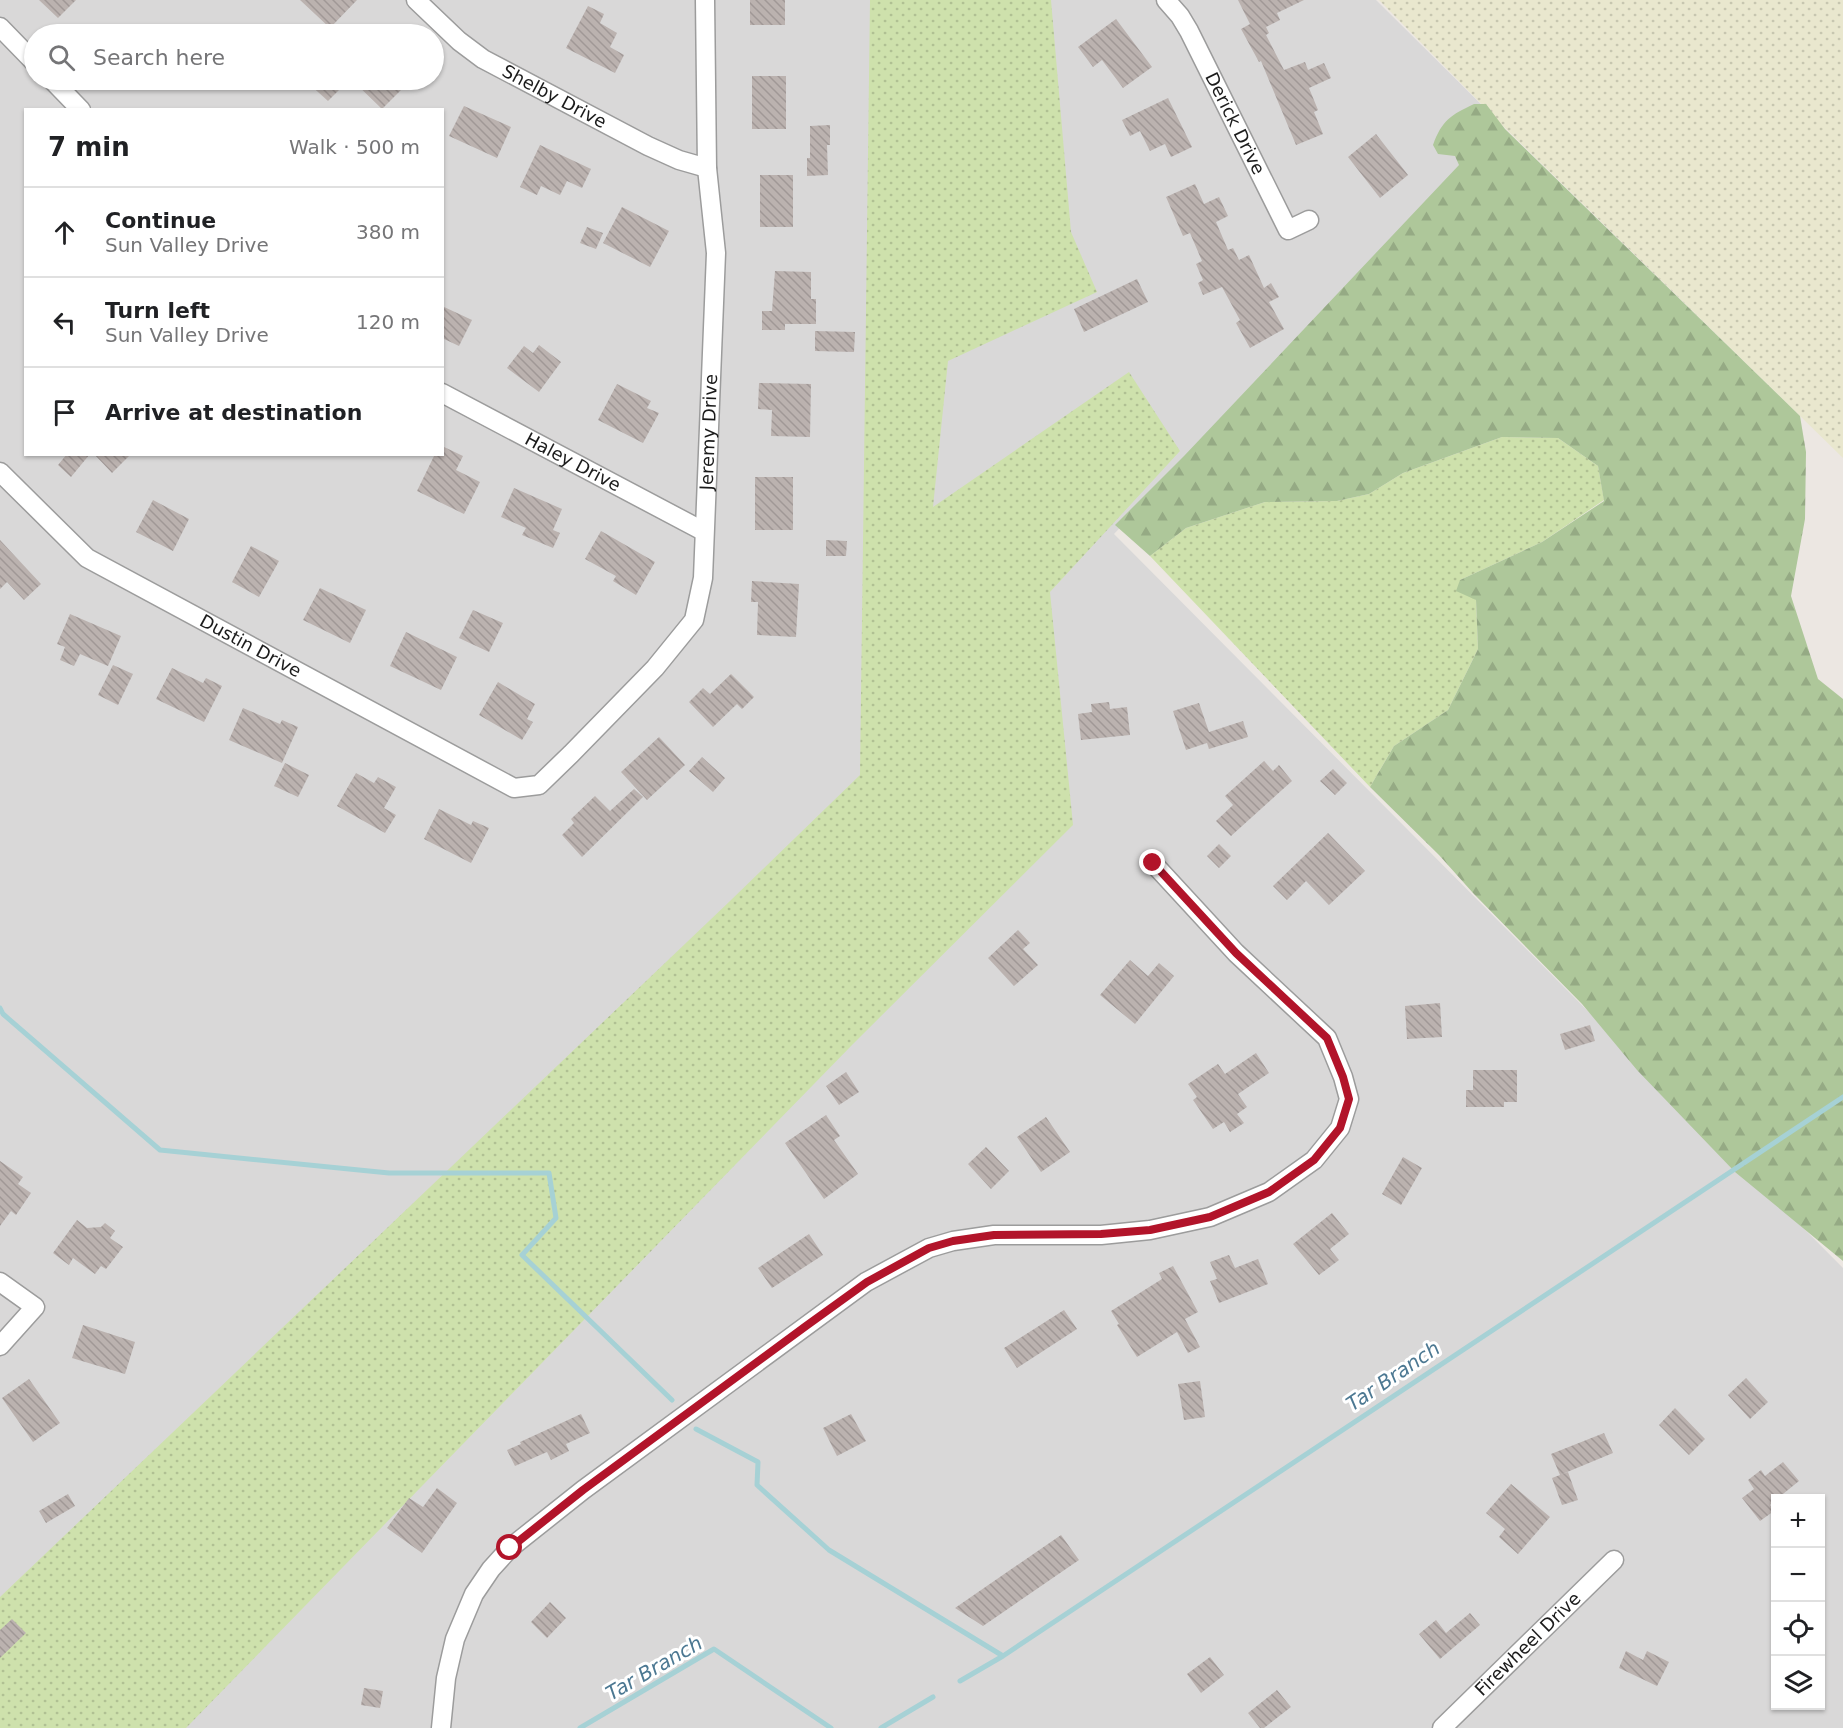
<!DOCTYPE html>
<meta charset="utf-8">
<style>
body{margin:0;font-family:"DejaVu Sans",sans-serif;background:#f6f6f6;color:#202124}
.controls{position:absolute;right:18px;bottom:18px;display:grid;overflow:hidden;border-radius:0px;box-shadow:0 2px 4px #0004}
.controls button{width:54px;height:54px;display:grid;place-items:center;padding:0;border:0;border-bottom:2px solid #e0e0e0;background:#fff;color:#202124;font:30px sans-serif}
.stop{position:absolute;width:18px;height:18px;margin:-14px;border:4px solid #b2142a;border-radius:50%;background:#fff}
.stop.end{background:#b2142a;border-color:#fff;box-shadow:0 2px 6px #0008}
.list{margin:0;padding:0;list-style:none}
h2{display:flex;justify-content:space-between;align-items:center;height:78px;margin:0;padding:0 24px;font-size:26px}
h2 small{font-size:20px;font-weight:400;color:#757577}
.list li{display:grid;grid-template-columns:39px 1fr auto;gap:18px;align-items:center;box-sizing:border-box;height:90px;padding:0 24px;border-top:2px solid #e0e0e0}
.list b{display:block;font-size:22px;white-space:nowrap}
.list p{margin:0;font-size:20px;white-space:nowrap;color:#757577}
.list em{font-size:20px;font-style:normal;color:#757577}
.icon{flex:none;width:33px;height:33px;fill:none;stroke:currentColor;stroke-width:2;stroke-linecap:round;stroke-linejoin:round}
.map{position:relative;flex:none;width:1843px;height:1728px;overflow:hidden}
.search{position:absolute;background:#fff;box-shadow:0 2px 4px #0004;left:24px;top:24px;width:420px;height:66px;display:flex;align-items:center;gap:15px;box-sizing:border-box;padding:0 21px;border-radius:33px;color:#757577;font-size:22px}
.panel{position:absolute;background:#fff;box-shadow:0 2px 4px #0004;left:24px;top:108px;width:420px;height:348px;border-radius:0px}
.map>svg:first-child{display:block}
.residential{fill:#d9d8d8;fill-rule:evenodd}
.farmland{fill:url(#farmland-dots)}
.grass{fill:url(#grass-dots)}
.forest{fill:url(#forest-firs)}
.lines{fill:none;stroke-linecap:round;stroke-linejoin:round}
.stream{stroke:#a6d1d5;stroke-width:5}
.building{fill:url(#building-back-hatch)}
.minor-casing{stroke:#9c9c9c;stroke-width:21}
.minor{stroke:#fff;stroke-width:18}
.route{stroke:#b2142a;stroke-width:8}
.labels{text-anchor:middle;stroke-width:6;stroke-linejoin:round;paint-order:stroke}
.street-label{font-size:18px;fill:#1b1b1b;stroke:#fff}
.water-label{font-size:20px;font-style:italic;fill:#4c7892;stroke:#fff}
</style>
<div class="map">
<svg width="1843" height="1728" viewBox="0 0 1843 1728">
<defs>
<pattern id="farmland-dots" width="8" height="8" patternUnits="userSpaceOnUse" patternTransform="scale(1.5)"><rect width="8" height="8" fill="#e9e7ce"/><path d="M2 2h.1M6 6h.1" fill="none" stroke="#c7c6b0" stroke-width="1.8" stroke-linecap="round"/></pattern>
<pattern id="grass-dots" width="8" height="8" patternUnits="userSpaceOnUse" patternTransform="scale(1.5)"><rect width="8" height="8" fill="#cee1ac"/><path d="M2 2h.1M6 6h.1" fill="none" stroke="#b0c093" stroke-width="1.8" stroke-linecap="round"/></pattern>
<pattern id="forest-firs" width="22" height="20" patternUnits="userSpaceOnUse" patternTransform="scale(1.5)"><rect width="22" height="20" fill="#aec79a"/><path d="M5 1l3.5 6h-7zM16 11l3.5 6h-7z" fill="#95aa84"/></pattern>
<pattern id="building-back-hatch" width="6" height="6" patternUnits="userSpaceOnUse" patternTransform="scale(1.5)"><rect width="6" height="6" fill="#bbb2af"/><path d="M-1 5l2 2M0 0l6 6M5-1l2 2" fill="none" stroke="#a09896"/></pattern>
</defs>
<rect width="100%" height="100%" fill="#ece7e2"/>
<path class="residential" d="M0 0H1376L1500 123 1114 534 1843 1268V1728H0ZM34 34H434V80H34ZM26 110H442V454H26ZM1776 1498H1820V1706H1776Z"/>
<path class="farmland" d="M1379 0H1843V458L1500 123Z"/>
<path class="grass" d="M870 0H1051L1071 232 1097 292 948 361 933 507 1129 372 1180 451 1050 592 1073 825 853 1044 186 1728H0V1597L730 901 860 775Z
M1502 437 1558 438 1598 466 1604 500 1542 542 1460 580 1476 600 1478 649 1448 710 1394 746 1370 787 1150 556 1186 528 1265 502 1337 501 1369 494 1403 473Z"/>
<path class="forest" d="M1474 104H1486L1505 129 1800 416 1806 452 1805 519 1791 596 1818 679 1843 699V1261L1735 1172 1637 1070 1582 1004 1473 893 1439 855 1370 787 1394 746 1448 710 1478 649 1476 600 1456 591 1460 580 1542 542 1604 501 1598 466 1558 438 1502 437 1403 473 1369 494 1337 501 1265 502 1186 528 1150 556 1115 525 1184 456 1459 165 1455 156 1438 154 1433 145C1442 120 1451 115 1474 104Z"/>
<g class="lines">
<path class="stream" d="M0 1008 3 1014 160 1150 389 1173H549L556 1218 522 1255 672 1400
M696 1429 758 1462 757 1485 829 1550 1003 1656
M960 1681 1003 1656 1843 1097
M580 1728 714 1649 831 1728
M881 1728 933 1697"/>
</g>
<path class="building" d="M39 0H76L58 18Z
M300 0H357L330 28Z
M750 0H785V25H750Z
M1238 0H1304L1277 13 1280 20 1266 27 1269 33 1266 35 1284 70 1305 62 1308 70 1324 63 1331 78 1309 88 1318 110 1314 112 1323 134 1296 145 1261 61 1259 62 1241 29 1250 24Z
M588 6 604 14 600 23 617 33 610 47 624 55 615 73 566 48Z
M1116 19 1152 67 1123 88 1102 60 1093 67 1078 47Z
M752 76H786V129H752Z
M305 80H349L328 101Z
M352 80H411L382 109Z
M1168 98 1192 147 1171 157 1165 144 1150 151 1140 131 1130 136 1122 120Z
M464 106 511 127 497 158 449 136Z
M830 125V145H827L828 175 807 176V158H810V126Z
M1376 134 1408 175 1380 198 1348 157Z
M540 145 591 169 582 188 567 181 560 195 541 186 537 195 520 187Z
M760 175H793V227H760Z
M1195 184 1204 204 1219 197 1228 216 1216 222 1228 250 1233 248 1239 260 1249 255 1264 288 1271 283 1279 297 1269 302 1284 329 1250 348 1236 323 1240 320 1222 287 1203 295 1198 283 1203 280 1196 264 1202 261 1190 233 1183 236 1166 197Z
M622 207 669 231 650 267 603 243Z
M587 227 603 233 596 249 580 243Z
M775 271 811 272V299H816V324H785V330H762V311H772Z
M1137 279 1148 302 1084 332 1074 309Z
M442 306 472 320 459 346 442 338Z
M815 331 855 332 854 352 815 351Z
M539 345 561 362 539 392 507 368 524 346 533 353Z
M759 383 811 384 810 437 771 436 772 410 758 409Z
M617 384 651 401 647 408 659 413 643 443 598 420Z
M442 446 463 456 456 470 480 482 464 514 417 491 435 454H442Z
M67 454H90L71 477 58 465Z
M94 454H131L112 473Z
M755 477H793V530H755Z
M514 488 562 509 553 530 560 533 553 548 522 535 526 528 501 517Z
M153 500 189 519 173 551 136 532Z
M601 531 655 562 636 595 613 581 616 576 585 559Z
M0 540 41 584 24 600 7 582 0 589Z
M826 540 847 541 846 556H826Z
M251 546 279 561 259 597 232 582Z
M752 581 799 584 796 637 757 635 758 602H751Z
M320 588 366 610 350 643 303 620Z
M473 610 503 623 489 652 459 638Z
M70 614 121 636 108 666 80 654 74 666 60 660 65 647 57 644Z
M406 632 457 657 441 690 390 666Z
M113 665 133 674 118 705 98 695Z
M172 668 203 683 206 678 222 686 204 722 156 699Z
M731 674 754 697 742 709 737 704 713 727 689 702 703 688 710 694Z
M498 682 535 704 527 719 533 722 522 740 479 715Z
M1109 702 1110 709 1127 707 1130 735 1081 740 1078 714 1092 712 1091 704Z
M1199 703 1209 732 1243 721 1248 737 1209 749 1207 743 1186 750 1173 711Z
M243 708 280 724 282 720 298 727 282 763 229 740Z
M659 737 685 765 647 800 621 772Z
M702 757 725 778 713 792 689 771Z
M1264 761 1273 771 1279 765 1292 781 1231 836 1216 821 1233 805 1225 796Z
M285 763 309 775 298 797 274 786Z
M1333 769 1347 783 1335 795 1320 781Z
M356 773 374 783 378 777 396 787 384 808 396 815 385 833 337 806Z
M634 789 643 797 582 857 562 835 574 823 571 819 595 796 610 811Z
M439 809 471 825 473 821 489 828 471 863 424 839Z
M1328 833 1365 871 1329 905 1306 881 1287 900 1273 886Z
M1219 844 1231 856 1219 868 1207 856Z
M1018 930 1030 943 1023 949 1038 965 1014 986 988 958Z
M1130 960 1148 976 1159 963 1174 976 1135 1024 1100 995Z
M1440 1003 1442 1037 1407 1039 1405 1006Z
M1590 1025 1595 1041 1565 1050 1560 1034Z
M1256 1053 1269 1073 1238 1094 1247 1107 1237 1114 1244 1123 1230 1132 1224 1122 1213 1129 1193 1100 1197 1097 1188 1084 1218 1064 1225 1074Z
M1473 1070H1517V1102H1504V1107H1466V1090H1473Z
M846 1072 859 1092 839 1105 826 1086Z
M826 1115 840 1136 834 1140 858 1174 824 1199 785 1143Z
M1046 1117 1070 1152 1041 1172 1017 1137Z
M986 1147 1009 1171 991 1189 968 1164Z
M1403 1157 1422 1168 1401 1205 1382 1194Z
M0 1161 23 1177 18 1184 31 1193 16 1215 11 1211 0 1226Z
M1332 1213 1349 1234 1330 1249 1339 1260 1319 1275 1293 1244Z
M77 1220 87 1228 101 1227 105 1223 115 1231 110 1238 123 1247 106 1269 101 1266 95 1274 73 1258 69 1265 53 1253Z
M809 1234 823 1255 772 1288 758 1268Z
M1229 1255 1235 1268 1258 1259 1268 1284 1219 1303 1210 1281 1217 1279 1210 1262Z
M1173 1266 1198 1312 1185 1319 1200 1347 1188 1353 1177 1332 1137 1357 1117 1325 1119 1324 1111 1311 1162 1279 1159 1273Z
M1064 1310 1077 1329 1017 1368 1004 1348Z
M83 1325 135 1342 125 1374 72 1358Z
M1746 1378 1768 1402 1750 1419 1728 1395Z
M29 1379 60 1423 33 1442 2 1398Z
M1200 1381 1205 1417 1184 1420 1178 1384Z
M1675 1408 1705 1439 1689 1455 1659 1425Z
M581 1414 590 1433 566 1444 569 1451 551 1460 547 1452 515 1466 507 1450 521 1444 520 1442Z
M851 1414 866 1441 837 1456 823 1428Z
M1604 1433 1613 1453 1560 1475 1551 1454Z
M1783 1462 1799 1481 1778 1498H1776L1770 1505 1774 1511 1760 1521 1742 1498 1754 1489 1748 1480 1761 1470 1765 1476Z
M1568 1472 1578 1500 1562 1505 1552 1478Z
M1511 1484 1550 1517 1518 1554 1499 1537 1505 1529 1486 1513Z
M437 1488 457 1503 422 1553 387 1528 409 1498 423 1507Z
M68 1494 75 1506 46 1523 39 1511Z
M1061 1535 1079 1560 983 1626 955 1608Z
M550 1602 566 1618 547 1638 531 1622Z
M1470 1613 1480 1625 1440 1659 1419 1634 1436 1620 1446 1633Z
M12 1619 26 1633 0 1658V1630Z
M1626 1651 1643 1660 1647 1651 1669 1662 1657 1686 1619 1668Z
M1210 1657 1224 1675 1201 1693 1187 1674Z
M364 1688 383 1691 380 1708 361 1705Z
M1277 1690 1291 1707 1264 1728H1260L1248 1713Z"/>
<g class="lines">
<g class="minor-casing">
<g id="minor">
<path id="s1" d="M416 0 459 41 483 59 648 146 679 160 707 168"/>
<path id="s2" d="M1166 0 1180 16 1189 31 1288 230 1309 220"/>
<path d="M0 27 34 62"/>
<path d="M52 80 81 110"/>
<path id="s3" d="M442 393 703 531"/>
<path id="s4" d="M0 472 87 558 514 788 539 785 571 754 655 668 694 620 703 578 716 253 707 168 705 0"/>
<path d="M0 1282 35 1307 0 1346"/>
<path d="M441 1728 446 1678 455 1639 474 1594 491 1569 510 1548 583 1490 866 1282 929 1248 953 1241 994 1235H1101L1150 1230 1210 1217 1269 1192 1314 1160 1340 1128 1349 1099 1343 1077 1327 1038 1236 953 1153 863"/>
<path id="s5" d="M1442 1728 1614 1560"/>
</g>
</g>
<use href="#minor" class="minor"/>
</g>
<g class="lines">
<path class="route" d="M510 1548 583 1490 806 1326 867 1282 929 1248 953 1241 994 1235 1101 1234 1150 1230 1210 1217 1269 1192 1314 1160 1340 1128 1349 1099 1343 1077 1327 1038 1236 953 1153 863"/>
</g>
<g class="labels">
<g class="street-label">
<text dy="6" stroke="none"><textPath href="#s1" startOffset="170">Shelby Drive</textPath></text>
<text dy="6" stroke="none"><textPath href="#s2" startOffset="142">Derick Drive</textPath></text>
<text dy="6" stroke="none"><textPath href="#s4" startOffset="1048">Jeremy Drive</textPath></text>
<text dy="6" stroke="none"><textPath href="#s3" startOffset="148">Haley Drive</textPath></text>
<text dy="6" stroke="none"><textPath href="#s4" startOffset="308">Dustin Drive</textPath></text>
<text dy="6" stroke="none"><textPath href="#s5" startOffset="120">Firewheel Drive</textPath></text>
</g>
<g class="water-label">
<text transform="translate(1393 1376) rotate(-34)" y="7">Tar Branch</text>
<text transform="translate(654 1668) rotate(-30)" y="7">Tar Branch</text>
</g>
</g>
</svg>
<div class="controls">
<button>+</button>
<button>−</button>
<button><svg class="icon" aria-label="locate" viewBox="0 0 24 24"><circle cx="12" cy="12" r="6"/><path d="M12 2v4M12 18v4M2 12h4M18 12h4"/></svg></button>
<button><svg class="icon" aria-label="layers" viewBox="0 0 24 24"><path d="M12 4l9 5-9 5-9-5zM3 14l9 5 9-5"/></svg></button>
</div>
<div class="stop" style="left:510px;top:1548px"></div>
<div class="stop end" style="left:1153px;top:863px"></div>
<div class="search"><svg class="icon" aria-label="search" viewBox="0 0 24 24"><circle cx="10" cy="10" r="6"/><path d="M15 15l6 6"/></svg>Search here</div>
<section class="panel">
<h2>7 min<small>Walk · 500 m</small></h2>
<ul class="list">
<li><svg class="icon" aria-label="ahead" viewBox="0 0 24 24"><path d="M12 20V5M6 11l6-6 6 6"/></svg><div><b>Continue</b><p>Sun Valley Drive</p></div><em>380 m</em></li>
<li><svg class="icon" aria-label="left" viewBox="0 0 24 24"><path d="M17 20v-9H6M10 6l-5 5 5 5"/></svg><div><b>Turn left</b><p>Sun Valley Drive</p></div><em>120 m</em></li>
<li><svg class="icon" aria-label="arrive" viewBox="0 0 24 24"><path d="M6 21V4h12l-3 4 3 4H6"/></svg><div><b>Arrive at destination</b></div></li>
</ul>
</section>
</div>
